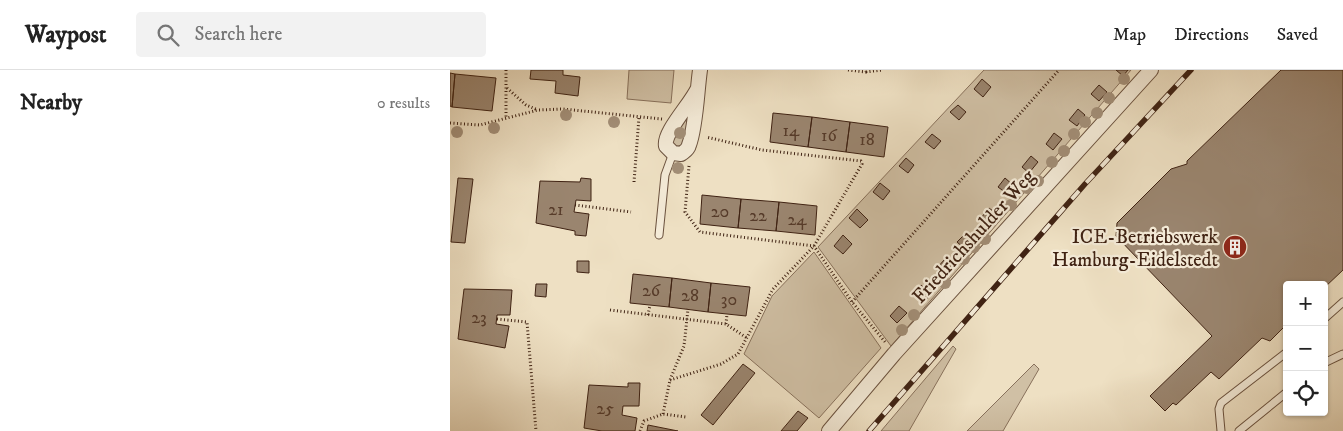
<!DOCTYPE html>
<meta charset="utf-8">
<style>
body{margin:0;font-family:"IM FELL DW Pica",serif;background:#f2f2f2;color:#222}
.controls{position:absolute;right:15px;bottom:15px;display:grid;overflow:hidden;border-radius:5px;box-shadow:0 1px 4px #0004}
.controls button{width:45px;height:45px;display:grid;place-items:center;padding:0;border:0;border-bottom:1px solid #e0e0e0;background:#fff;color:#222;font:25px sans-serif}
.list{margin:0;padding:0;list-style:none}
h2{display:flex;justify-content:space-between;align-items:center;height:65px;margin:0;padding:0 20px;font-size:21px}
h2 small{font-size:16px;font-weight:400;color:#767676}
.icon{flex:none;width:28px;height:28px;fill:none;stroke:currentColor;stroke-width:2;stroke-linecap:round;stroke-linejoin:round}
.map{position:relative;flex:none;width:893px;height:361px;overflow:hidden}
header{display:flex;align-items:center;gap:30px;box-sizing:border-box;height:70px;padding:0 25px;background:#fff;border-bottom:1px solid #e0e0e0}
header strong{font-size:24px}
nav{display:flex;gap:28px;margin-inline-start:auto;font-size:18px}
.search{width:350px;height:45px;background:#f2f2f2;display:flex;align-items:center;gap:12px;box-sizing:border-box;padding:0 18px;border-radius:5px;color:#767676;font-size:19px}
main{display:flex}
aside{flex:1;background:#fff}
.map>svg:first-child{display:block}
.green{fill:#d0c0a5;stroke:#88715c}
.building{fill:#9a856f;stroke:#3f2213}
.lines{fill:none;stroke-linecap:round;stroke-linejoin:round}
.lane-casing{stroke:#6b523f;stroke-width:9}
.street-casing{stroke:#6b523f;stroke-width:16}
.path{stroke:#3f2213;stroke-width:3;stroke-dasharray:1 2.5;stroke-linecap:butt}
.lane{stroke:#f4ebd8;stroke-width:7}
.street{stroke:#f4ebd8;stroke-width:14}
.rail-casing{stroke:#3f2213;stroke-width:5.5}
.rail{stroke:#f4ebd8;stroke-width:4;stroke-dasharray:11;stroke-linecap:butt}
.tree{fill:#a28e77}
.labels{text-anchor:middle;stroke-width:4.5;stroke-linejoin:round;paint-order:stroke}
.number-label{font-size:18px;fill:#563b2a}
.street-label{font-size:20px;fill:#3f2213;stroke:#f4ebd8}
.poi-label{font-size:20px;fill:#3f2213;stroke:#f4ebd8;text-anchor:end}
</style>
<header>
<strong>Waypost</strong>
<div class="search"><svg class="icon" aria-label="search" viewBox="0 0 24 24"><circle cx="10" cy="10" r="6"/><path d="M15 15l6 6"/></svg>Search here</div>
<nav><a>Map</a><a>Directions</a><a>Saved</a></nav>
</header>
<main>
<aside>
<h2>Nearby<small>0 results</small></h2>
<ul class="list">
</ul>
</aside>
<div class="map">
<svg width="893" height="361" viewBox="0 0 893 361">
<rect width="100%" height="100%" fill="#eee0c3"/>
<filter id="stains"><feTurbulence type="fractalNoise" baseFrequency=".004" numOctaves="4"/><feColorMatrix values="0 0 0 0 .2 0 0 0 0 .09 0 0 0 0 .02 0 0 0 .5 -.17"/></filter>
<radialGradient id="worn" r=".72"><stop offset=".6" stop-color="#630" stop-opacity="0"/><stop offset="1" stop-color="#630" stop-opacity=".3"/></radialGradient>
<path class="green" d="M179 0H224L221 33 177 29Z
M534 0H681L441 276 368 177Z
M235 50 238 53 235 72 231 76H226L222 72V67Z
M364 182 431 278 369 348 294 284 322 226Z
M503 276 506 279 459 361H431Z
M584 294 589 299 553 361H517Z"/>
<path class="building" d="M81 0H113V5L130 7 128 26 105 23 106 11 80 9Z
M666 0H678L673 6Z
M831 0H893V200L874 218V215H837V254L820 271 812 268 769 309 761 302 726 335 723 333 715 341 700 326 762 266 666 166 667 153 721 99 737 94V91Z
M0 3 5 4 2 37 0 36Z
M5 4 46 8 42 41 2 37Z
M532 9 541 17 533 27 524 19Z
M649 15 657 22 649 31 641 24Z
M508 35 516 42 509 50 500 42Z
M628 39 635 45 627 56 619 50Z
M323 43 362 47 358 77 320 72Z
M362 47 400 52 396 82 358 77Z
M400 52 438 57 434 87 396 82Z
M604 63 612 69 603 80 596 74Z
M482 64 491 71 484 79 475 72Z
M581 86 588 92 579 103 572 97Z
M456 88 464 95 458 103 449 96Z
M8 108 23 109 15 173 1 172Z
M131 108 141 109V131L126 130 124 142 139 144 136 166 125 165V161L86 153 90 111 130 112Z
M555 108 563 115 556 123 548 117Z
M430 113 440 121 433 130 423 122Z
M252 125 291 129 288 158 250 154Z
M291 129 329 132 326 161 288 158Z
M329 132 367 136 365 165 326 161Z
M539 138 547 144 539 154 531 148Z
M407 139 418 150 410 158 399 148Z
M516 163 523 170 515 179 507 172Z
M393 165 402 174 393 184 384 176Z
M495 189 502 194 494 205 486 199Z
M127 191H139V203L127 202Z
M183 204 222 208 219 237 180 233Z
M222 208 261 213 258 242 219 237Z
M261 213 300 217 296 246 258 242Z
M86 214H97L96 227 85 226Z
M471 215 481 224 475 231 464 223Z
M14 219 62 220 60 245H47L46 254 59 256 55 278 8 269Z
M449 236 457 243 447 253 440 246Z
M293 294 305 303 263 355 251 345Z
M178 313H190L189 336H173L172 345 187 348 185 361H152L134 358 139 315 178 317Z
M348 341 358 348 347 361H331Z
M198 355 228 361H197Z"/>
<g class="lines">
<g class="lane-casing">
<path id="lane" d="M209 165 215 105 223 83
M874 249 893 232
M874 293 893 284
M771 361 769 339 771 333 837 282
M789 361 837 322"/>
</g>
<g class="street-casing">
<path id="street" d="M248 18C241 34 213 62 216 76L223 83 231 84C235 81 238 80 239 75 246 57 247 21 250 0
M379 361 444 284 701 0"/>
</g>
<path class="path" d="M56 0V48
M398 0 416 2V0
M416 2 432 0
M57 18 76 35 88 40
M0 53 30 55 88 40 113 39 212 49
M239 96 235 142 250 162 364 176 402 232 436 273
M184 112 189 47
M125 135 181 142
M402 232 609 0
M160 240 276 254 297 268
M198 245 200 235
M47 249 77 252 86 361
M276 254 277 244
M220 310 271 294 288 284 323 219 364 176 412 94 411 91 312 80 256 67
M213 344 220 310 234 276 238 239
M190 361 194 351 213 344 236 347"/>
<use href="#lane" class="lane"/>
<use href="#street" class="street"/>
<g class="rail-casing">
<path id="rail" d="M419 361 635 114 741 0"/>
</g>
<use href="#rail" class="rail"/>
</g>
<g class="tree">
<circle cx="674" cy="9" r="6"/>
<circle cx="659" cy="28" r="6"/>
<circle cx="647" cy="43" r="6"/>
<circle cx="116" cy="45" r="6"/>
<circle cx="164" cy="52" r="6"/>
<circle cx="635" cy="52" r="6"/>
<circle cx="44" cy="58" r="6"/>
<circle cx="7" cy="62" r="6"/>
<circle cx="230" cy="63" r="6"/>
<circle cx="624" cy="64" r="6"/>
<circle cx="614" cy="81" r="6"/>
<circle cx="602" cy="92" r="6"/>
<circle cx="228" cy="98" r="6"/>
<circle cx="588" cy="111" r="6"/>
<circle cx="577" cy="118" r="6"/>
<circle cx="561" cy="135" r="6"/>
<circle cx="535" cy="169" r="6"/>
<circle cx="524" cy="177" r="6"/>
<circle cx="514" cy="189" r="6"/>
<circle cx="495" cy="213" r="6"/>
<circle cx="464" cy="245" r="6"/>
<circle cx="452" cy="260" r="6"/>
</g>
<defs>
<g id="building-disc" transform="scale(1.25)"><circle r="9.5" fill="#8f2418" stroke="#f4ebd8"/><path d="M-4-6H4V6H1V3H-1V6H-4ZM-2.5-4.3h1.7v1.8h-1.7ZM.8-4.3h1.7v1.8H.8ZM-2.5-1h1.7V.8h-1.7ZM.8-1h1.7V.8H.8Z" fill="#fff"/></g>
</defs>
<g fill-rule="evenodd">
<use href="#building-disc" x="785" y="177"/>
</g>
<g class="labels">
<g class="number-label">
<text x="341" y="66">14</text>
<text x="379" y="71">16</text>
<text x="417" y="75">18</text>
<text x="106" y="145">21</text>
<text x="270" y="147">20</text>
<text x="308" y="151">22</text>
<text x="347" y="155">24</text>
<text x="201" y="226">26</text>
<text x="240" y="231">28</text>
<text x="279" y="235">30</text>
<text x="29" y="253">23</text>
<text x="155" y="344">25</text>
</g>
<g class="street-label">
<text transform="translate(523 166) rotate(-48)" y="7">Friedrichshulder Weg</text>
</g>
<g class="poi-label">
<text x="768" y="173">ICE-Betriebswerk<tspan x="768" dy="23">Hamburg-Eidelstedt</tspan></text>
</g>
</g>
<rect width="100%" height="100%" filter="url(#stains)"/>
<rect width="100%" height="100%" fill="url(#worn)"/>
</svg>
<div class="controls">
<button>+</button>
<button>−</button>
<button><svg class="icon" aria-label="locate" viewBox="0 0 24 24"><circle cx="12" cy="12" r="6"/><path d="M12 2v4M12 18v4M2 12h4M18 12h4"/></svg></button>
</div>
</div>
</main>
